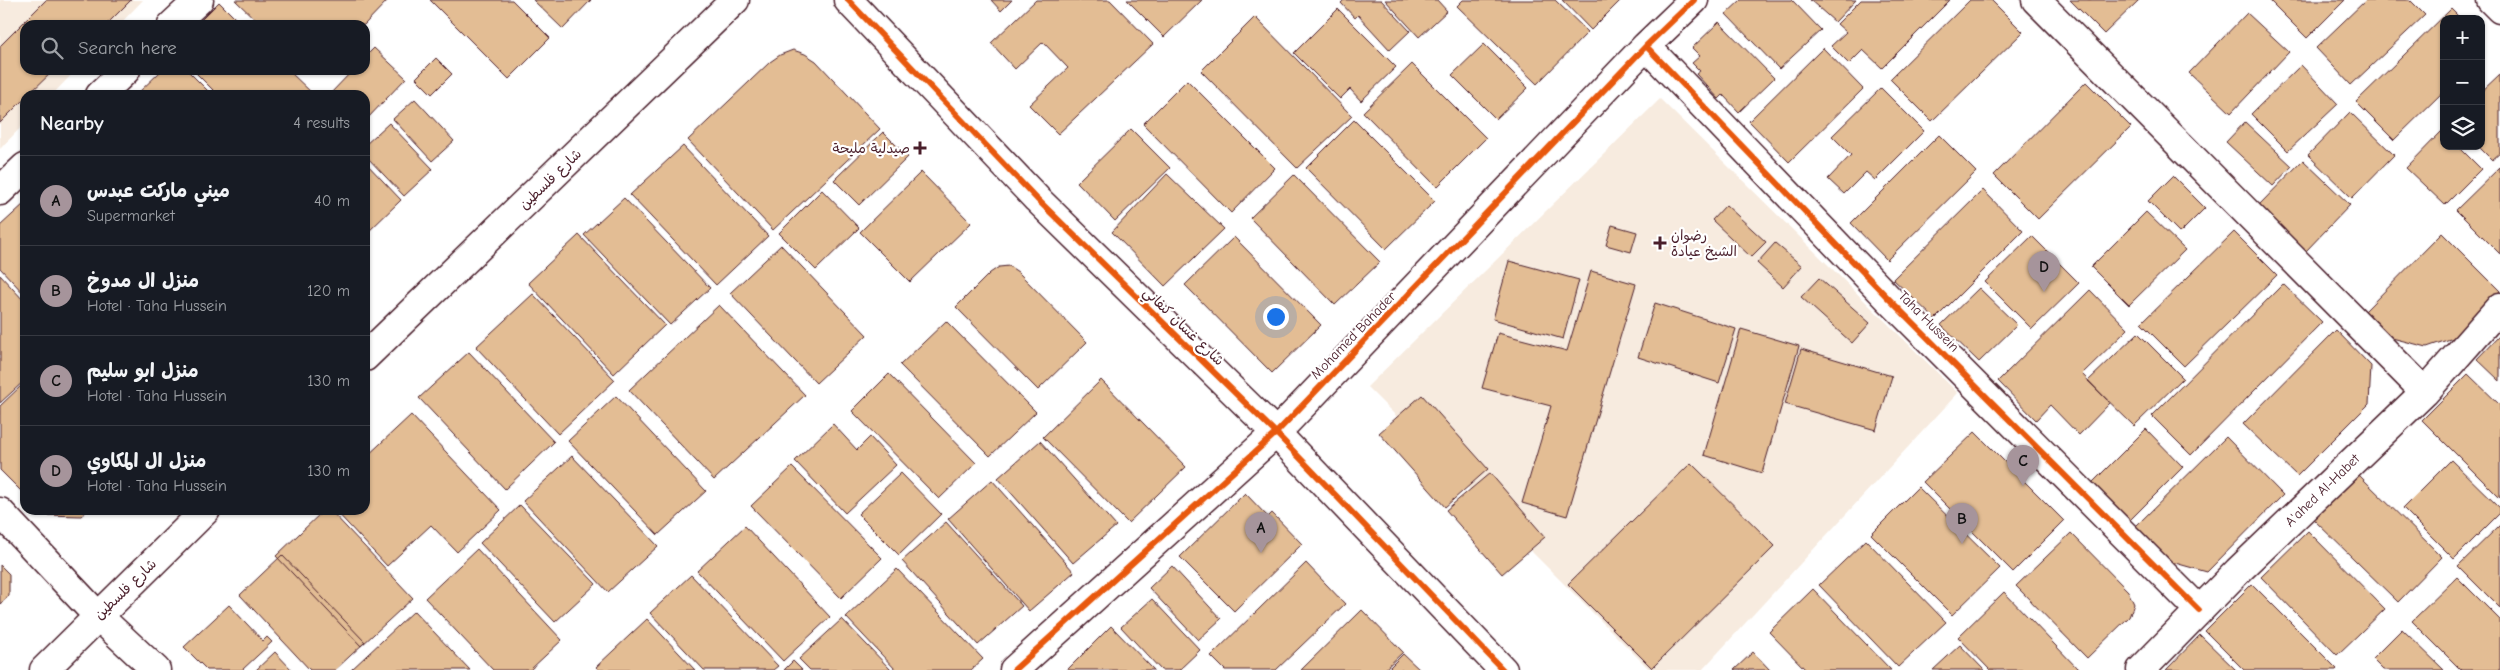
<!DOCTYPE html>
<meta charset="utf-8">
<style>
body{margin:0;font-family:"Comic Neue","Playpen Sans Arabic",sans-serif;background:#20242c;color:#f1f3f6}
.controls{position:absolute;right:15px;top:15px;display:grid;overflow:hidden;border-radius:10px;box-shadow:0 1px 4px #0004}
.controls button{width:45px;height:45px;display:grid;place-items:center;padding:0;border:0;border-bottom:1px solid #363941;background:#171b24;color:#f1f3f6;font:25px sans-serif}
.you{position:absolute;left:1275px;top:316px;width:18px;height:18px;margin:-12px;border:4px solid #fff;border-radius:50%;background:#1a73e8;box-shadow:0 0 0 8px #1a73e833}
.badge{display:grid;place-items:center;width:32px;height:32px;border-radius:50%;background:#a6949b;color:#111;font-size:16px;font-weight:700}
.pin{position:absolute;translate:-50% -41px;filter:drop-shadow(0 1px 2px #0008)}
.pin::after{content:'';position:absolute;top:26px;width:18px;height:15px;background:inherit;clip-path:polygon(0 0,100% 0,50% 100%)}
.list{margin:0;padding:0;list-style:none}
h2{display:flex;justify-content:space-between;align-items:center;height:65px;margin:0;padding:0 20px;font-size:21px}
h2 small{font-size:16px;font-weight:400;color:#9ea1a6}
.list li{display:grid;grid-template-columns:32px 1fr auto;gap:15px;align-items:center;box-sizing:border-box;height:90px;padding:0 20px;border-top:1px solid #363941}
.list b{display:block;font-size:19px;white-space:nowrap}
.list p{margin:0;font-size:16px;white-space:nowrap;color:#9ea1a6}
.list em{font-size:16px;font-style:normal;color:#9ea1a6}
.icon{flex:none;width:28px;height:28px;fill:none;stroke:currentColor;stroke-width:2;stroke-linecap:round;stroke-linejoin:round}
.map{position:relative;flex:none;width:2500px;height:670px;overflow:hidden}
.search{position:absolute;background:#171b24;box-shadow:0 1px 4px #0004;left:20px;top:20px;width:350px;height:55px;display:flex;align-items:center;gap:12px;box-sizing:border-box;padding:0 18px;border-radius:15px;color:#9ea1a6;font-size:19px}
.panel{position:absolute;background:#171b24;box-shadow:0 1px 4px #0004;left:20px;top:90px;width:350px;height:425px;border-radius:15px}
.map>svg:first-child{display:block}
.built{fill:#f7ebdf}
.building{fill:#e3bd94;stroke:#4a1f2b}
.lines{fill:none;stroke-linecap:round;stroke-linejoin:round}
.minor-casing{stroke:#4a1f2b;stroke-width:31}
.minor{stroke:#fff;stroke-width:28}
.cycleway-casing{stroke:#fff;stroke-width:9}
.cycleway{stroke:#e8590c;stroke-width:6}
.poi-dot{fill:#4a1f2b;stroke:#fff;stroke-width:2}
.labels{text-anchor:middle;stroke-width:4.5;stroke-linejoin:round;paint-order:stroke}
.poi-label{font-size:14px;fill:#4a1f2b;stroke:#fff;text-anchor:end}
.street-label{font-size:14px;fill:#4a1f2b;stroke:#fff}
</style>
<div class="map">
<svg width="2500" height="670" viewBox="0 0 2500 670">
<rect width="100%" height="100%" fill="#fff"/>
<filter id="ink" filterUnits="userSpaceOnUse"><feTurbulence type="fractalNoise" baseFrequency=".02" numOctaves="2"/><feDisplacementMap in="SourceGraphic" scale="10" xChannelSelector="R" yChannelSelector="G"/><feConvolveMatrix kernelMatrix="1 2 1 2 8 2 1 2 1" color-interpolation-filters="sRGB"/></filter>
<g filter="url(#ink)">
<path class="built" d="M0 0H143L119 25H25V70H76L52 95H25V123L0 149Z
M1660 99 1958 393 1702 670H1650L1367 387Z"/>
<path class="building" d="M46 0H131L106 25H25V70H54L28 95H25V98L0 123V46Z
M235 0H388L364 25H261Z
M430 0H512L550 38 509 79Z
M533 0H591L563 29Z
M991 0H1012L1001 11Z
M1036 0H1110L1153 44 1058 134 1029 105 1068 68 1043 42 1015 69 991 43Z
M1127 0H1202L1164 37Z
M1344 0H1381L1410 31 1390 50 1358 15 1355 18 1341 3Z
M1385 0H1437L1447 11 1419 37Z
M1463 0H1555L1588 32 1537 84 1457 6Z
M1562 0H1621L1591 30Z
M1741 0H1792L1821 30 1779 69 1726 14Z
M1810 0H1856L1835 22Z
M1861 0H1950L1882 68 1863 50 1849 64 1831 46 1846 32 1837 24Z
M1970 0H1991L2023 32 1932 121 1890 79Z
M2070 0H2139L2104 34Z
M2269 0H2345L2307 38Z
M2366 0H2410L2425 15 2351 85 2316 48Z
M219 2 242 25H196Z
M1338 9 1396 67 1361 101 1350 89 1340 99 1294 53Z
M2451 9 2461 19H2444V91L2394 140 2356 102Z
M2247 13 2289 52 2231 113 2189 73Z
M1255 17 1352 116 1297 168 1201 71Z
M1719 22 1774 78 1739 112 1723 95 1719 99 1696 74 1700 71 1692 63 1700 56 1692 48Z
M1484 44 1528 88 1496 119 1452 75Z
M374 48 406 78 365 121V95H329L353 70H365V57Z
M1823 48 1863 89 1789 162 1749 121Z
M793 50 805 54 816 61 880 129 773 230 688 140 770 62 780 55Z
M436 58 452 74 432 94 416 78Z
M1412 64 1486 138 1437 187 1363 112Z
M2301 65 2338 104 2288 151 2251 114Z
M162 70H187L212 95H136Z
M193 70H288L314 95H218Z
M2500 74V153L2492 160 2478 146H2481V92Z
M1187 80 1275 168 1231 213 1143 124Z
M2086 82 2131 127 2038 219 1994 175Z
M1881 88 1924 131 1875 180 1866 172 1844 194 1828 179 1851 155 1832 136Z
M415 99 454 141 432 161 393 119Z
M2350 112 2394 155 2352 198 2308 155Z
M1354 120 1435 201 1386 249 1306 168Z
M2245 122 2292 166 2273 186 2226 142Z
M389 123 433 169 404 196 365 155V145Z
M1131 129 1170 168 1115 221 1077 182Z
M2442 131 2444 146H2458L2481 169 2445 205 2406 168Z
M883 132 908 157 859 205 834 180Z
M1939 135 1976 172 1887 260 1851 223Z
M683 146 768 236 716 285 630 195Z
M2303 160 2350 205 2305 252 2258 206Z
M365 162 401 200 365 235Z
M2500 167V254L2456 210Z
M921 172 971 223 910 282 860 232Z
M1167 174 1224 229 1165 286 1112 232Z
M1294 175 1380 262 1335 305 1250 218Z
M2173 176 2205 208 2180 233 2148 201Z
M822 190 859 228 816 270 779 233Z
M1983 190 2023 231 1935 319 1893 279Z
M624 198 710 288 670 325 584 235Z
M25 203V295L0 268V226Z
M1726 205 1766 242 1751 257 1712 220Z
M2146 212 2185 250 2129 305 2091 267Z
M1612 225 1637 232 1631 252 1606 245Z
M2234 232 2277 275 2184 366 2141 323Z
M2442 233 2500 291 2456 337 2427 347 2388 337 2364 312Z
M579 235 665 325 614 374 528 283Z
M2032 236 2079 283 2032 329 1985 282Z
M1234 237 1321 325 1272 373 1185 285Z
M1775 243 1802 266 1783 287 1757 263Z
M781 245 867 335 816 383 730 293Z
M1509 261 1579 280 1563 339 1493 319Z
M1009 266 1018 272 1087 342 1038 390 956 307 990 273 999 267Z
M1591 271 1636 284 1567 516 1522 503 1551 406 1482 388 1498 333 1567 351Z
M0 275 25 302V380L0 403Z
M1819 278 1870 323 1852 343 1801 297Z
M2283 284 2322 322 2191 455 2152 416Z
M1979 288 2017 325 1979 362 1941 325Z
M2090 290 2128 329 2082 374 2110 403 2079 435 2050 405 2036 420 1998 381Z
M533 294 615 380 558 434 476 347Z
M1655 303 1736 329 1719 383 1638 357Z
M719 305 805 395 714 480 629 390Z
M946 321 1036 412 990 456 900 365Z
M1741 329 1799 346 1762 473 1704 455Z
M2336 330 2371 366 2369 404 2297 476 2243 424Z
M2138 333 2183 378 2134 426 2088 381Z
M2500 335V381L2477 359Z
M1801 349 1892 376 1876 430 1785 404Z
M469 352 554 442 505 489 419 398Z
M889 374 976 463 939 499 852 411Z
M2468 374 2500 405V498L2422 420Z
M1101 380 1186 467 1128 523 1043 437Z
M22 385 25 387V495L0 470V406Z
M1422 395 1488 469 1445 507 1379 433Z
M616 396 706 491 658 535 568 441Z
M411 415 501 510 457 552 431 525 387 566 335 510H365V458Z
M833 424 857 450 870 437 896 465 845 513 795 461Z
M2146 429 2183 467 2127 523 2090 485Z
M1975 432 2064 521 2013 572 1923 482Z
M2226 437 2283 495 2207 572 2168 561 2133 529Z
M1040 441 1116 526 1073 563 998 478Z
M572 456 658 546 608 592 523 501Z
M2451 460 2500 508V513L2454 559 2403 508Z
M1691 463 1775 546 1652 668 1568 584Z
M792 467 882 558 841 598 751 506Z
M901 473 941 514 899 555 858 514Z
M1490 473 1545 537 1502 574 1446 510Z
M2358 474 2442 557 2398 602 2313 519Z
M992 480 1074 572 1029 611 948 519Z
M1918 487 2000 568 1952 615 1871 534Z
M1245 493 1268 517 1272 513 1302 544 1234 611 1180 557Z
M520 505 596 584 555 622 480 543Z
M39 510H88L81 516 44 515Z
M324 510H330L413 598 361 646 276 556Z
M946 522 1022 606 978 645 902 561Z
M2500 525V608L2458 566Z
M745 526 830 617 783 661 697 571Z
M2308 531 2385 609 2337 655 2261 577Z
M2071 533 2128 591 2134 604 2129 617 2087 658 2016 586Z
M1866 540 1946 622 1898 667 1819 585Z
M477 549 562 640 530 670H493L425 598Z
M282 555 365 642 335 670H310L240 595Z
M1306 563 1345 604 1276 670H1225L1211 656Z
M0 565 9 574V596L0 604Z
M1172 566 1221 619 1198 640 1149 588Z
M897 569 983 659 971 670H896L846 617Z
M691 575 778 666 773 670H704L650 613Z
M2457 577 2500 620V670H2461L2412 621Z
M2252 584 2337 669 2336 670H2244L2205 631Z
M1813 589 1891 670H1806L1769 632Z
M2004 592 2079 670H1990L1958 637Z
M1152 599 1200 650 1179 670H1161L1121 627Z
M229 605 263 641 267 637 272 642 242 670H207L184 647Z
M1362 610 1403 652 1384 670H1301Z
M414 611 470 670H351Z
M647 619 695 670H599L596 667Z
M842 619 891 670H810L799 659Z
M1111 626 1154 670H1067Z
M2402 629 2444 670H2383L2372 659Z
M2200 635 2236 670H2166Z
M1960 645 1984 670H1933Z
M275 652 292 670H256Z
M1753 652 1770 670H1734Z
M1403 654 1420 670H1387Z
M793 661 802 670H784Z"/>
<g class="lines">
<g class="minor-casing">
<path id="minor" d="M848 0 1037 199 1276 433 1503 670
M2036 0 2425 392
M2491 0 2500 9
M172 25 199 0
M1646 46 1889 299 2199 610
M100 95 126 70
M0 191 25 167
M365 357 735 0
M0 512 97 615 156 670
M44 670 206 510
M1014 670 1276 433 1646 46 1694 0
M2141 670 2238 571 2425 392 2500 307"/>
</g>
<use href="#minor" class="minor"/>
<g class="cycleway-casing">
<path id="cycleway" d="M848 0 1037 199 1276 433 1503 670
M1646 46 1889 299 2199 610
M1014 670 1276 433 1646 46 1694 0"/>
</g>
<use href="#cycleway" class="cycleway"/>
</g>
</g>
<g class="poi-dot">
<path d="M917.5 140.5h5v5h5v5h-5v5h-5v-5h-5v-5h5z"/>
<path d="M1657.5 235.5h5v5h5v5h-5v5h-5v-5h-5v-5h5z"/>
</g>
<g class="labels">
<g class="poi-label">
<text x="910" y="153">صيدلية مليحة</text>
<text x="1671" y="240" text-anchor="start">رضوان<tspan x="1671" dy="16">الشيخ عيادة</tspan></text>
</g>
<g class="street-label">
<text transform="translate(550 179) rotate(-44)" y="5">شارع فلسطين</text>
<text transform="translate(1929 321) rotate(45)" y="5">Taha Hussein</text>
<text transform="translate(1184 326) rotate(44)" y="5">شارع غسان كنفاني</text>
<text transform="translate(1353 335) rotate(-46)" y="5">Mohamed Bahader</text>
<text transform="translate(2322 490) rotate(-44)" y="5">A'ahed Al-Habet</text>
<text transform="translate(125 589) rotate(-44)" y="5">شارع فلسطين</text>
</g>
</g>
</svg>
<div class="controls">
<button>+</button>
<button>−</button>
<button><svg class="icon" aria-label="layers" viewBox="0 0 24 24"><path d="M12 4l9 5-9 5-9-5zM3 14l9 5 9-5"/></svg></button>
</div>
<div class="you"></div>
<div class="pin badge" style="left:1261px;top:553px">A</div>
<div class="pin badge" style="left:1962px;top:544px">B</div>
<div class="pin badge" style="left:2023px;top:486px">C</div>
<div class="pin badge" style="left:2044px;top:292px">D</div>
<div class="search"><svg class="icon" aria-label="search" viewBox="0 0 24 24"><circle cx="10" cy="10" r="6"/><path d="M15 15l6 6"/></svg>Search here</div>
<section class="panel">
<h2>Nearby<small>4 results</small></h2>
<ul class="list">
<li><span class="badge">A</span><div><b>ميني ماركت عبدس</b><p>Supermarket</p></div><em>40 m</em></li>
<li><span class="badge">B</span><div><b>منزل ال مدوخ</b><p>Hotel · Taha Hussein</p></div><em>120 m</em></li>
<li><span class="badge">C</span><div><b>منزل ابو سليم</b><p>Hotel · Taha Hussein</p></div><em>130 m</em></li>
<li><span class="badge">D</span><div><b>منزل ال المكاوي</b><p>Hotel · Taha Hussein</p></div><em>130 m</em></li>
</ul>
</section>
</div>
